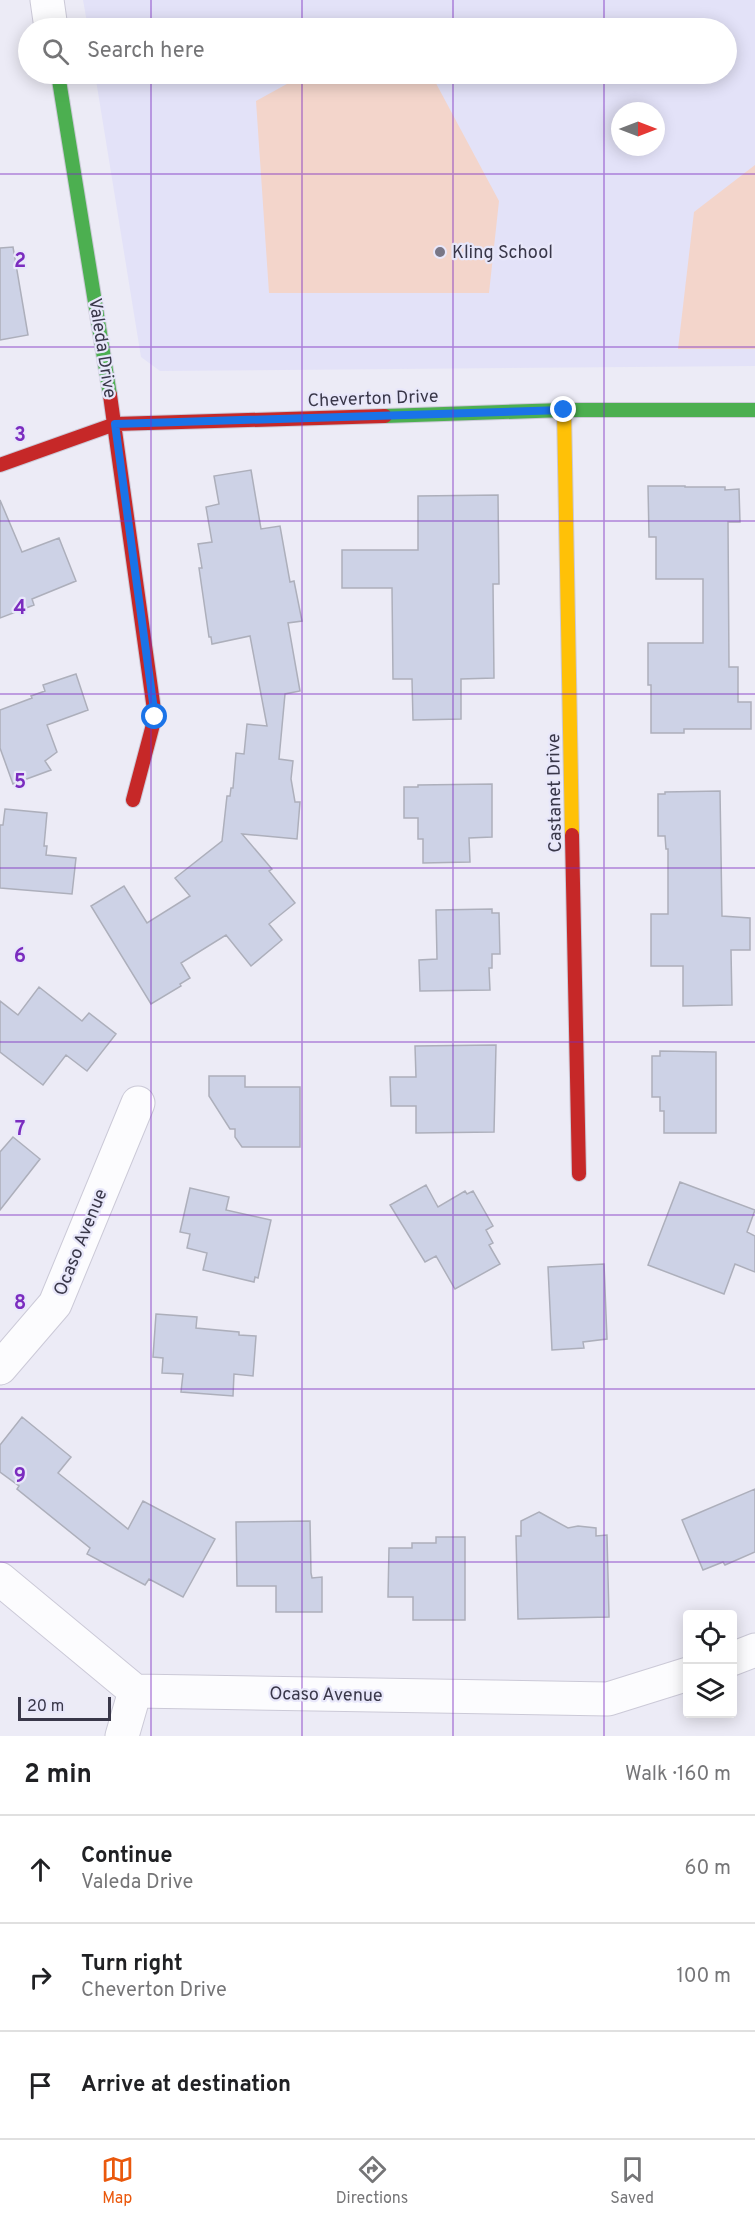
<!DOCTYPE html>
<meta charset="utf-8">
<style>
body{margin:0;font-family:Overpass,sans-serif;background:#f6f6f6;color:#202124}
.controls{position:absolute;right:18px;bottom:18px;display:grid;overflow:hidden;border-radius:6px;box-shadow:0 3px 15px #0003}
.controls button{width:54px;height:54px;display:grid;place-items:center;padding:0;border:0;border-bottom:2px solid #e0e0e0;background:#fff;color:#202124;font:30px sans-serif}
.compass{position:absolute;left:611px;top:102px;width:54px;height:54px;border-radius:50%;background:#fff;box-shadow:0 3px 15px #0003;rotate:90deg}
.scale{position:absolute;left:18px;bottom:15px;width:93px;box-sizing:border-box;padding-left:6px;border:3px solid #393749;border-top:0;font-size:16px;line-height:21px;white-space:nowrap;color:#393749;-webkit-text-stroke:4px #e8e7fa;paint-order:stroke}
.stop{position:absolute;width:18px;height:18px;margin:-14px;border:4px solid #1a73e8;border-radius:50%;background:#fff}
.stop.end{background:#1a73e8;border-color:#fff;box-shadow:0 2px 6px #0008}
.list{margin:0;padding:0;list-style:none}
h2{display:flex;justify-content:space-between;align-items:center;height:78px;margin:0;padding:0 24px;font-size:26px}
h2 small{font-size:20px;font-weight:400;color:#757577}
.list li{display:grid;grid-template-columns:39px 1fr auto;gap:18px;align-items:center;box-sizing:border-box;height:108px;padding:0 24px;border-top:2px solid #e0e0e0}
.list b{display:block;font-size:22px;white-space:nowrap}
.list p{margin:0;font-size:20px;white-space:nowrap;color:#757577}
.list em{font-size:20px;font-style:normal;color:#757577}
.icon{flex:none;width:33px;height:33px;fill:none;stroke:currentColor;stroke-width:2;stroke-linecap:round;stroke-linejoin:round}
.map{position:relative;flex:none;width:755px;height:1736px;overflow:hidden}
.search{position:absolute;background:#fff;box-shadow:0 3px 15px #0003;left:18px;right:18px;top:18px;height:66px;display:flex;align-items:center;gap:15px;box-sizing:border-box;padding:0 21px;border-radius:33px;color:#757577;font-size:22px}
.sheet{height:402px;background:#fff}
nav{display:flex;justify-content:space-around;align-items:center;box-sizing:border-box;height:84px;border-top:2px solid #e0e0e0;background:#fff;font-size:16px;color:#757577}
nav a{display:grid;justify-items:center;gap:3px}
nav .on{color:#ea580c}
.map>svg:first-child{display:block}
.built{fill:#e3e2f8;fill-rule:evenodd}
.green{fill:#f3d5cb}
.building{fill:#cdd2e6;stroke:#adafbb;stroke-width:1.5}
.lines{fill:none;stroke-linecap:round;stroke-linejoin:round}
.street-casing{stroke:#cbc9d7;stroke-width:35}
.fast-casing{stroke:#cbc9d7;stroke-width:16}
.slow-casing{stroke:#cbc9d7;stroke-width:16}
.jam-casing{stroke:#cbc9d7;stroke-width:16}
.street{stroke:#fcfcfe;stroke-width:33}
.fast{stroke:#4caf50;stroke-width:14}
.slow{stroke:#ffc107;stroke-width:14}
.jam{stroke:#c62828;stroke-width:14}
.route{stroke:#1a73e8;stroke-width:8}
.grid{fill:none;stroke:#7b2cbf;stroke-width:1.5;stroke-opacity:0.55}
.poi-dot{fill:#787686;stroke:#e8e7fa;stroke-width:2}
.labels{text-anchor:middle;stroke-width:4.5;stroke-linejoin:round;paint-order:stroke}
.poi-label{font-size:18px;fill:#393749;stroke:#e8e7fa;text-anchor:start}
.street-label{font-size:18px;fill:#393749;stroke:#e8e7fa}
.grid-label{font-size:20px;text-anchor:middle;font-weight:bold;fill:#7b2cbf;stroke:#e8e7fa;stroke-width:4.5;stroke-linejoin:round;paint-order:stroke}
</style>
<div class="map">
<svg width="755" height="1736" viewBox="0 0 755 1736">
<rect width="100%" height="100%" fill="#ecebf6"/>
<path class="built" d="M83 0H755V366L160 371 141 357 95 74H726V28H88ZM620 111H656V147H620Z"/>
<path class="green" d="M305 74H431L499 201 489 293H269L256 101Z
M755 165V349H678L694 212Z"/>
<path class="building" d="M13 247 28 335 0 340V248Z
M251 470 261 529 280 526 290 582 294 581 302 621 288 623 300 691 285 694 279 759 293 761 291 779 295 802H300L297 839 242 834 272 869 269 871 295 903 269 924 282 940 251 966 226 935 181 963 190 978 180 984 181 986 151 1004 91 906 124 886 147 923 190 896 175 878 222 841 227 796H230L231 788H233L236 753 244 754 247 724 267 726 250 636 212 644 211 637H209L199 568H202L198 544 212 542 206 507 219 504 214 476Z
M648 486H685V487H725V490L739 489 740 522H728L729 667H738V702H751V729H684V733H651V685H648V643H703V579H656V537H649Z
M498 495 499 584H493L494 678 461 679V719L413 720 412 679H393L392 588H342V550H418V496Z
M0 500 22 552 59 538 76 581 32 599 34 605 0 618Z
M76 674 88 710 47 725 57 752 45 761 51 770 13 784 0 748V710L32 698 31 696 45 691 43 685Z
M492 784V837L469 838 470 862 423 863V839H418V818H404V787H418V785Z
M720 791 722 916 750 918V950H731L732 1005 683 1006V966H651V914H668V849H666L665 836H658V794H665V792Z
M5 809 47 813 44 846H47L46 855 76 858 72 894 0 888V825H3Z
M492 909V913H499L500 954H492V968H489L490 990 420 991 419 960 437 959 436 910Z
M39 987 82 1021 89 1013 116 1034 87 1071 66 1055 43 1085 0 1052V1001L18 1015Z
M496 1045 494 1132 416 1133V1106H391L390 1077H416L415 1046Z
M660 1051 716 1052V1133H664V1111H660V1097H652V1056H660Z
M209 1076H245V1087H300V1147H242L235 1137V1129H230L209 1096Z
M13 1137 40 1159 0 1210V1152Z
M680 1182 755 1210 747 1232 755 1236V1272L735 1264 724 1294 648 1265Z
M426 1185 438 1207 465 1191 467 1194 473 1191 493 1226 486 1230 493 1243 489 1245 500 1264 455 1289 436 1256 425 1262 390 1205Z
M190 1188 229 1197 226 1210 271 1220 258 1278 255 1277 254 1282 203 1270 207 1253 187 1248 190 1234 180 1232Z
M604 1264 607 1339 583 1342 584 1348 552 1350 548 1267Z
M156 1314 197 1317 196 1328 239 1332V1335L256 1336 253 1376 234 1374 233 1396 181 1392 183 1374 162 1373 163 1358 153 1357Z
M22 1417 71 1457 58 1473 128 1529 143 1501 215 1539 183 1597 149 1579 145 1585 87 1554 90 1548 17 1489 19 1486 0 1472V1445Z
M755 1489V1552L725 1565 723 1562 703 1570 682 1520Z
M539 1512 568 1528 578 1526 596 1528V1536L607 1535 609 1617 518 1619 516 1536H521V1521Z
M310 1521 311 1573 312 1578 322 1577V1612H276V1586H237L236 1522Z
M436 1537H465V1620H413V1597H388L389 1548H412V1543H436Z"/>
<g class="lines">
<g class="street-casing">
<path id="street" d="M47 0 51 28
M0 1368 55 1304 138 1103
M0 1579 135 1691 608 1699 688 1674
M732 1659 755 1650
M122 1736 135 1691"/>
</g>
<g class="fast-casing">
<path id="fast" d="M58 74 110 395
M385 416 564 410H755"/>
</g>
<g class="slow-casing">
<path id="slow" d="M564 410 572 835"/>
</g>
<g class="jam-casing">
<path id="jam" d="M110 395 155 717 133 800
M0 465 115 424 385 416
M572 835 579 1174"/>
</g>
<use href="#street" class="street"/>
<use href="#fast" class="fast"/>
<use href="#slow" class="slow"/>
<use href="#jam" class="jam"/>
</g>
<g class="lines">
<path class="route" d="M155 717 115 424 564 410"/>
</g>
<path class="grid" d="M151 0V28M302 0V28M453 0V28M604 0V28M151 74V1736M302 74V1736M453 74V1736M604 74V1736M0 174H755M0 347H755M0 521H755M0 694H755M0 868H755M0 1042H755M0 1215H755M0 1389H755M0 1562H755"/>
<circle class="poi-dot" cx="440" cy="252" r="6"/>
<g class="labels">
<g class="poi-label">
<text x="452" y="258">Kling School</text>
</g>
<g class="street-label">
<text transform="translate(103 348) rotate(81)" y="6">Valeda Drive</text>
<text transform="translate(373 398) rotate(-2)" y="6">Cheverton Drive</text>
<text transform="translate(554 793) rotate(-91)" y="6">Castanet Drive</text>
<text transform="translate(80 1242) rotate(-68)" y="6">Ocaso Avenue</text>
<text transform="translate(326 1694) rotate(1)" y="6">Ocaso Avenue</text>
</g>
</g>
<g class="grid-label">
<text x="20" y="267">2</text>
<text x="20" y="441">3</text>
<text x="20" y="614">4</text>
<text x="20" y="788">5</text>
<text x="20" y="962">6</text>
<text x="20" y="1135">7</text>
<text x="20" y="1309">8</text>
<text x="20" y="1482">9</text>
</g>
</svg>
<div class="controls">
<button><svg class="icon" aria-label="locate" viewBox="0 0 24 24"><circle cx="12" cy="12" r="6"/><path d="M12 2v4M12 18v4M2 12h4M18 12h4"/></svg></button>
<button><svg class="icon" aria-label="layers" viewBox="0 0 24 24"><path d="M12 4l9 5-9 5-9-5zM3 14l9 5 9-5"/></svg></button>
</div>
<svg class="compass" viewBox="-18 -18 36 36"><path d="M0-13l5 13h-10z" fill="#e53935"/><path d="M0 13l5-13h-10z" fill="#757577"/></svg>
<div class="scale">20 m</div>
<div class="stop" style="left:155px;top:717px"></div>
<div class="stop end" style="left:564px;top:410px"></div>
<div class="search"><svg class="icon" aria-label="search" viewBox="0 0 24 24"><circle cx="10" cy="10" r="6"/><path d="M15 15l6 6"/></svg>Search here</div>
</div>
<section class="sheet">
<h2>2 min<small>Walk · 160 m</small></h2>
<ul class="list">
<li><svg class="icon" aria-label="ahead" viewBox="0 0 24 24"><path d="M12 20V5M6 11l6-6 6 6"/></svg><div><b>Continue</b><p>Valeda Drive</p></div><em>60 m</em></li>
<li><svg class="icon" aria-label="right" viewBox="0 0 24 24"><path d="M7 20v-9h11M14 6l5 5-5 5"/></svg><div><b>Turn right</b><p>Cheverton Drive</p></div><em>100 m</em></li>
<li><svg class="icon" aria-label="arrive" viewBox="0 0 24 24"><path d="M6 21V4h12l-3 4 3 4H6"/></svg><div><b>Arrive at destination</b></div></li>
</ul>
</section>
<nav>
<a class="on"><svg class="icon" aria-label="map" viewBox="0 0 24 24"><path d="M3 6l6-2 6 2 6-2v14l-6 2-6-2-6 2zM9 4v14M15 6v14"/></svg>Map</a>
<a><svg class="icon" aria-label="directions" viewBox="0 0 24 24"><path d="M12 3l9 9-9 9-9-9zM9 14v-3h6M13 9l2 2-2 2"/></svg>Directions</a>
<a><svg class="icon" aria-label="saved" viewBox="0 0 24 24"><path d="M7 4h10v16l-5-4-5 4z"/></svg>Saved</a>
</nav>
